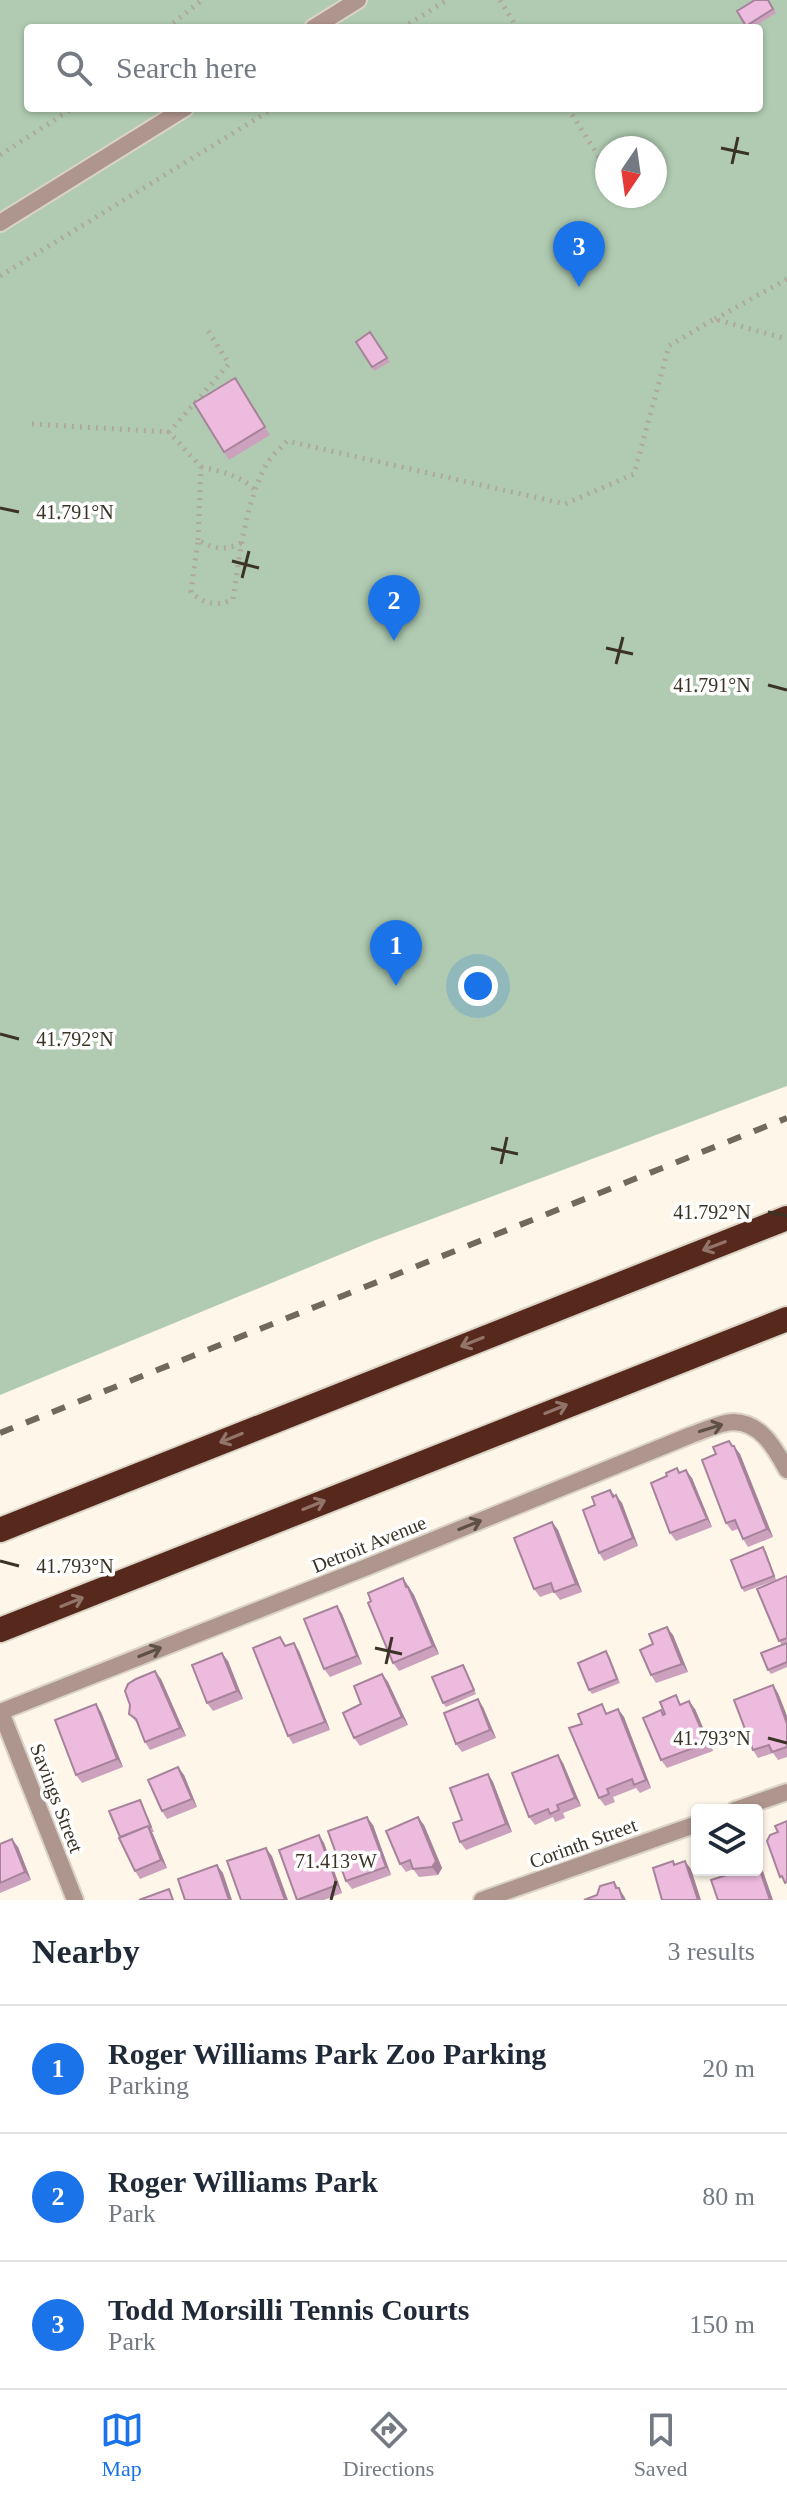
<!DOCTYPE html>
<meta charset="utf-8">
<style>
body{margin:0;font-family:Georgia,serif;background:#f2f2f3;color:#1f2937}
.controls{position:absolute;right:24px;bottom:24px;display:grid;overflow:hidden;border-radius:8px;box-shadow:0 2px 6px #0004}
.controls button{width:72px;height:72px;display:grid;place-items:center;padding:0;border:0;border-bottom:2px solid #e0e1e3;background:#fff;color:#1f2937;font:40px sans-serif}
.compass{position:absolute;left:595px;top:136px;width:72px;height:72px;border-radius:50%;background:#fff;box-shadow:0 2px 6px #0004;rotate:193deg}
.you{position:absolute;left:478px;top:986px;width:28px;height:28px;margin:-20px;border:6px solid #fff;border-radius:50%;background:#1a73e8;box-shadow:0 0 0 12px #1a73e833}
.badge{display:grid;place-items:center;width:52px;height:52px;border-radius:50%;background:#1a73e8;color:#fff;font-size:26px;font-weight:700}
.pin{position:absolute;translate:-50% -66px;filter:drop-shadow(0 2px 4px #0008)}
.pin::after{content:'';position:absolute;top:42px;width:28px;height:24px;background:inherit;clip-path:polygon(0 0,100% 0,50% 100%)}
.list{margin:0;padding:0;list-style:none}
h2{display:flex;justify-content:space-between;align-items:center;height:104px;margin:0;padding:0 32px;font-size:34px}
h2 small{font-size:26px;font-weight:400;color:#747a83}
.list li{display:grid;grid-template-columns:52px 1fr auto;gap:24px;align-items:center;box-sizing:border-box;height:128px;padding:0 32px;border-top:2px solid #e0e1e3}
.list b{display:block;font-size:30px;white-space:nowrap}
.list p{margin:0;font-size:26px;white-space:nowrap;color:#747a83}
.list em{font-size:26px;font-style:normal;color:#747a83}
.icon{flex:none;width:44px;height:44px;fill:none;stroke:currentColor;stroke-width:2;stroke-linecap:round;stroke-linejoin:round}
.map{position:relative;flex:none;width:787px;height:1900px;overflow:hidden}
.search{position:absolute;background:#fff;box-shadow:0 2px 6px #0004;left:24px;right:24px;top:24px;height:88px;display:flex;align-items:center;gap:20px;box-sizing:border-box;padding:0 28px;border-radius:8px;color:#747a83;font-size:30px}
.sheet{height:488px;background:#fff}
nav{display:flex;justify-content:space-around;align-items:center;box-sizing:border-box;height:112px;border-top:2px solid #e0e1e3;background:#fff;font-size:22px;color:#747a83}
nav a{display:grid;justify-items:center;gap:4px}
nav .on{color:#1a73e8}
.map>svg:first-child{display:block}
.green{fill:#b0cbb1;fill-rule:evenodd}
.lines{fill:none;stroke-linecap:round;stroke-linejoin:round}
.minor-casing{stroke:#dad3c6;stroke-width:20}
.motorway-casing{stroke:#dad3c6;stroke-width:28}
.path{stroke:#afa89b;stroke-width:5;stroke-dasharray:2 6;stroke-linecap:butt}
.minor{stroke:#ae958d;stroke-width:16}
.motorway{stroke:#57291c;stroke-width:24}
.rail{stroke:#70695c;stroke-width:6;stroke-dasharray:14 14;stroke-linecap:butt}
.wall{fill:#cca1be}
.shaded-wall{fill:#a6839b}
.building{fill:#edbbdd;stroke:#a6839b;stroke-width:2}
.oneway{stroke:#92746b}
.oneway2{stroke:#5d5045}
.ticks{fill:none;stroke:#3a3326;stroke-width:3}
.labels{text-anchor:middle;stroke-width:7;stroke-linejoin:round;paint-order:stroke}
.street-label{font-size:20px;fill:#3a3326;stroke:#fff}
.ticks-label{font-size:20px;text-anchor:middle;fill:#3a3326;stroke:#fff;stroke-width:7;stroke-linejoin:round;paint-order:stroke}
</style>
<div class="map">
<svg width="787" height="1900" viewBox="0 0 787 1900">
<rect width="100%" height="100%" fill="#fdf6e9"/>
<path class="green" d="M0 0H787V1086L373 1241 0 1395ZM28 28H759V108H28ZM607 148H655V196H607Z"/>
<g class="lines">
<g class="minor-casing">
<path id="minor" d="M313 28 358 0
M0 223 185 108
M0 1712 367 1567 691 1435C703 1431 721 1422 734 1422 762 1423 775 1449 787 1470
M1 1712 75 1900
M735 1810 787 1792
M482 1900 697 1824"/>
</g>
<g class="motorway-casing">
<path id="motorway" d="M0 1530 787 1218
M0 1630 787 1319"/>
</g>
<path class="path" d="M500 0 517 28
M167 28 202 0
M402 28 447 0
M568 108 607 170
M0 155 73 108
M0 276 274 108
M715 319 787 279
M32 424 169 432
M201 467C223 472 240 475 256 491
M198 540 201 467 169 432 229 364 207 329
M241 543C226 551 213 549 198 540L191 592C203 604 219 607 233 599 240 554 245 505 266 465 271 456 280 449 287 441L565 504 634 474 669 346 714 319 787 339"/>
<use href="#minor" class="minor"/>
<use href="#motorway" class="motorway"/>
<path class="rail" d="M0 1433 787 1118"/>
</g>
<path class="wall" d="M769 0 776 13 752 28H748L737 11Z
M370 332 390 362 374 371 356 342Z
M235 378 270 435 229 460 224 452Z
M729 1441 740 1454 773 1537 748 1547 743 1539 738 1529 732 1531 726 1523 716 1454Z
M677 1468 679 1472 692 1478 712 1527 676 1541 670 1533 667 1476Z
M610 1490 622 1503 638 1546 604 1561 599 1553 595 1505Z
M552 1522 558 1530 582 1592 560 1600 554 1592 540 1597 534 1589Z
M763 1547 766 1552 776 1580 744 1592 742 1588Z
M787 1576V1667L771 1674 768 1670 782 1645 779 1641Z
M403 1578 414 1595 439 1654 399 1671 393 1663Z
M337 1606 342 1614 362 1664 330 1677 324 1669Z
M673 1635 688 1672 656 1683 651 1675Z
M286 1646 299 1651 330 1730 293 1744 288 1736Z
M609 1655 620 1683 592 1694 589 1690Z
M228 1661 243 1699 213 1711 207 1703Z
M463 1665 476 1694 446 1707 443 1703Z
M382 1674 388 1682 408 1725 360 1746 354 1738 361 1704Z
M161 1679 186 1736 150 1750 145 1742 138 1724 129 1714Z
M778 1693 787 1716V1757L778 1760 773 1753 758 1758 753 1750Z
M682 1704 695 1709 713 1751 667 1768 661 1760V1710L664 1714Z
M483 1707 496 1738 462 1752 456 1744Z
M618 1709 624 1717 651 1788 640 1793 636 1788 613 1797 615 1802 605 1806 599 1798 582 1724Z
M101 1712 123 1767 82 1783 76 1775Z
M563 1763 581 1806 563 1813 565 1818 555 1822 553 1817 535 1825 529 1817Z
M488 1774 493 1782 512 1832 466 1850 460 1842 462 1820Z
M184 1775 197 1807 167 1819 162 1811Z
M140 1800 154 1832H152L167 1868 140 1879 135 1871Z
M373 1825 391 1875 352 1889 346 1881Z
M424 1825 442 1868 438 1875 419 1877 413 1869 406 1872 400 1864Z
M319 1835 324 1843 342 1893 324 1900H297Z
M0 1844 18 1847 31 1880 0 1893Z"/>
<path class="shaded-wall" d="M734 1446 740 1454 773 1537 767 1529Z
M686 1470 692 1478 712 1527 707 1519Z
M616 1495 622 1503 638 1546 633 1538Z
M552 1522 558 1530 582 1592 576 1584Z
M763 1547 766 1552 776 1580 774 1576Z
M403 1578 414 1595 439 1654 433 1646Z
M337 1606 342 1614 362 1664 357 1656Z
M667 1627 673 1635 688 1672 682 1664Z
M294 1643 299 1651 330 1730 325 1722Z
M222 1653 228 1661 243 1699 237 1691Z
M155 1671 161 1679 186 1736 180 1728Z
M382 1674 388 1682 408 1725 402 1717Z
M773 1685 778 1693 787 1716V1724Z
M478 1699 483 1707 496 1738 490 1730Z
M689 1701 695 1709 713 1751 707 1743Z
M96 1704 101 1712 123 1767 117 1759Z
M618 1709 624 1717 651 1788 646 1780Z
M558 1755 563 1763 581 1806 575 1798Z
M178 1767 184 1775 197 1807 192 1799Z
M488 1774 493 1782 512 1832 506 1824Z
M367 1817 373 1825 391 1875 386 1867Z
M418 1817 424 1825 442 1868 438 1875 432 1867Z
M148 1826 153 1834 167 1868 161 1860Z
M319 1835 324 1843 342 1893 337 1885Z
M12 1839 18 1847 31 1880 25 1872Z
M266 1848 272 1856 288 1900H285Z
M685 1861 691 1869 701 1900H698Z
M757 1861 762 1868 773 1900H770Z
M217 1865 223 1873 232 1900H229Z
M614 1882 624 1896 626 1900H623Z"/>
<path class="building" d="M755 0H768L773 9 746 26 737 11Z
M370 332 387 358 372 367 356 342Z
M235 378 265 427 224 452 194 403Z
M729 1441 732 1446H734L767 1529 743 1539 735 1520 726 1523 702 1460 716 1454 713 1447Z
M677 1468 679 1473 686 1470 707 1519 670 1533 651 1483 667 1476 666 1473Z
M610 1490 613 1497 616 1495 633 1538 599 1553 583 1510 595 1505 592 1497Z
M552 1522 576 1584 554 1592 551 1583 534 1589 514 1538Z
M763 1547 774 1576 742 1588 731 1560Z
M787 1576V1638L779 1641 757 1589Z
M403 1578 406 1587H408L433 1646 393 1663 368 1603 371 1601 368 1593Z
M337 1606 357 1656 324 1669 304 1619Z
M667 1627 682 1664 651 1675 640 1650 653 1644 649 1634Z
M280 1637 285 1646 294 1643 325 1722 288 1736 253 1648Z
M787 1643V1662L768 1670 761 1653Z
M606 1651 617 1679 589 1690 578 1663Z
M222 1653 237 1691 207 1703 192 1665Z
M463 1665 474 1690 443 1703 432 1677Z
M155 1671 180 1728 145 1742 136 1719 129 1714 130 1705 125 1691 128 1684 136 1679Z
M382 1674 402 1717 354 1738 343 1713 361 1704 354 1686Z
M773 1685 787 1724V1747L772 1752 769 1745 753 1750 734 1700Z
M676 1695 680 1705 689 1701 707 1743 661 1760 643 1718 661 1710 663 1715 665 1714 660 1702Z
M478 1699 490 1730 456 1744 444 1713Z
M96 1704 117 1759 76 1775 55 1720Z
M602 1704 606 1714 618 1709 646 1780 634 1785 632 1779 607 1789 609 1794 599 1798 569 1728 582 1724 578 1714Z
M558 1755 575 1798 557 1805 559 1810 550 1814 548 1809 529 1817 512 1773Z
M178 1767 192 1799 162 1811 148 1780Z
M488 1774 506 1824 460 1842 453 1823 462 1820 450 1788Z
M140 1800 151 1827 149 1828 148 1826 120 1837 109 1811Z
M367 1817 386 1867 346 1881 328 1831Z
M418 1817 436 1861 432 1867 413 1869 410 1860 400 1864 386 1831Z
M787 1821V1882L785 1883 782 1876 780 1877 767 1841 770 1835 778 1832 775 1826Z
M148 1826 161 1860 135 1871 119 1838Z
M319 1835 337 1885 297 1900 279 1850Z
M12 1839 25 1872 0 1883V1844Z
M266 1848 285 1900H241L227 1861Z
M673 1861 674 1865 685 1861 698 1900H662L653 1868Z
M757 1862 770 1900H718L711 1880 730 1874 729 1870H757Z
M217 1865 229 1900H185L178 1879Z
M614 1882 616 1888H619L623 1900H584L597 1895 600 1886Z
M169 1889 173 1900H139Z"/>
<defs><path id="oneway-shaft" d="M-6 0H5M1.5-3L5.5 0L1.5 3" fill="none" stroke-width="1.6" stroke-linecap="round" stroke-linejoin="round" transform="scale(2)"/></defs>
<g class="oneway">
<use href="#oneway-shaft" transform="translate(714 1246) rotate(159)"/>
<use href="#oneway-shaft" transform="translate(472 1342) rotate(158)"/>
<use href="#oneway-shaft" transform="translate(556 1409) rotate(-22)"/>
<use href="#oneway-shaft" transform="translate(231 1438) rotate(158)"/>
<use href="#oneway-shaft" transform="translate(314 1505) rotate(-22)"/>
<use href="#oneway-shaft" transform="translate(72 1602) rotate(-22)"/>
</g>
<g class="oneway2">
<use href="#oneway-shaft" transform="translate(711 1428) rotate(-17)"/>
<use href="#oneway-shaft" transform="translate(470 1525) rotate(-22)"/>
<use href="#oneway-shaft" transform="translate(150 1652) rotate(-22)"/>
</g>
<path class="ticks" d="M721 148 749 154M732 164 738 137M0 508 19 512M232 561 259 568M242 578 249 551M606 648 633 654M616 664 623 637M768 685 787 690M0 1034 19 1039M491 1148 518 1154M501 1164 507 1137M768 1212 787 1216M0 1561 19 1566M375 1648 402 1654M386 1664 392 1637M768 1738 787 1743M331 1900 336 1881"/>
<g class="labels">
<g class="street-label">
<text transform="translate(369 1544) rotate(-22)" y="7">Detroit Avenue</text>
<text transform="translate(57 1798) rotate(69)" y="7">Savings Street</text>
<text transform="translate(583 1843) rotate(-20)" y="7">Corinth Street</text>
</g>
</g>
<g class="ticks-label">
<text x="75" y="519">41.791°N</text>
<text x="712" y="692">41.791°N</text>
<text x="75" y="1046">41.792°N</text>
<text x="712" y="1219">41.792°N</text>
<text x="75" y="1573">41.793°N</text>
<text x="712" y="1745">41.793°N</text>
<text x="336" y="1868">71.413°W</text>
</g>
</svg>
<div class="controls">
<button><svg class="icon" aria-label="layers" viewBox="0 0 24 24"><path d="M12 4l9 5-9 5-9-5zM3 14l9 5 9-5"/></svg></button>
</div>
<svg class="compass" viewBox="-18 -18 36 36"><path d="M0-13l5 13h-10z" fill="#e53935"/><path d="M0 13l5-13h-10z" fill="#747a83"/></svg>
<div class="you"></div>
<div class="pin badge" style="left:396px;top:986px">1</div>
<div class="pin badge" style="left:394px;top:641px">2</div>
<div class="pin badge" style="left:579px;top:287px">3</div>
<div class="search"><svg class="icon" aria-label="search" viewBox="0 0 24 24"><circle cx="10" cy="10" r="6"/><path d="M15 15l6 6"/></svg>Search here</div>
</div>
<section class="sheet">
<h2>Nearby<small>3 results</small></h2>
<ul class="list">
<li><span class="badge">1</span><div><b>Roger Williams Park Zoo Parking</b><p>Parking</p></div><em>20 m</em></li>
<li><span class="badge">2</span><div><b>Roger Williams Park</b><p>Park</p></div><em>80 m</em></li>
<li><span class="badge">3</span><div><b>Todd Morsilli Tennis Courts</b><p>Park</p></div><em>150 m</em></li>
</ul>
</section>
<nav>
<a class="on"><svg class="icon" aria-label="map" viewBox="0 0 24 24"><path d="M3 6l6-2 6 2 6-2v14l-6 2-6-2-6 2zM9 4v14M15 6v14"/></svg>Map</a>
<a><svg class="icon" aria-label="directions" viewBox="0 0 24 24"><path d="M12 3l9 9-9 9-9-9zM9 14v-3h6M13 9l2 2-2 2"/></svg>Directions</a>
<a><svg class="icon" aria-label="saved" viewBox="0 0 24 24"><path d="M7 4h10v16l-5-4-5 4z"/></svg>Saved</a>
</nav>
